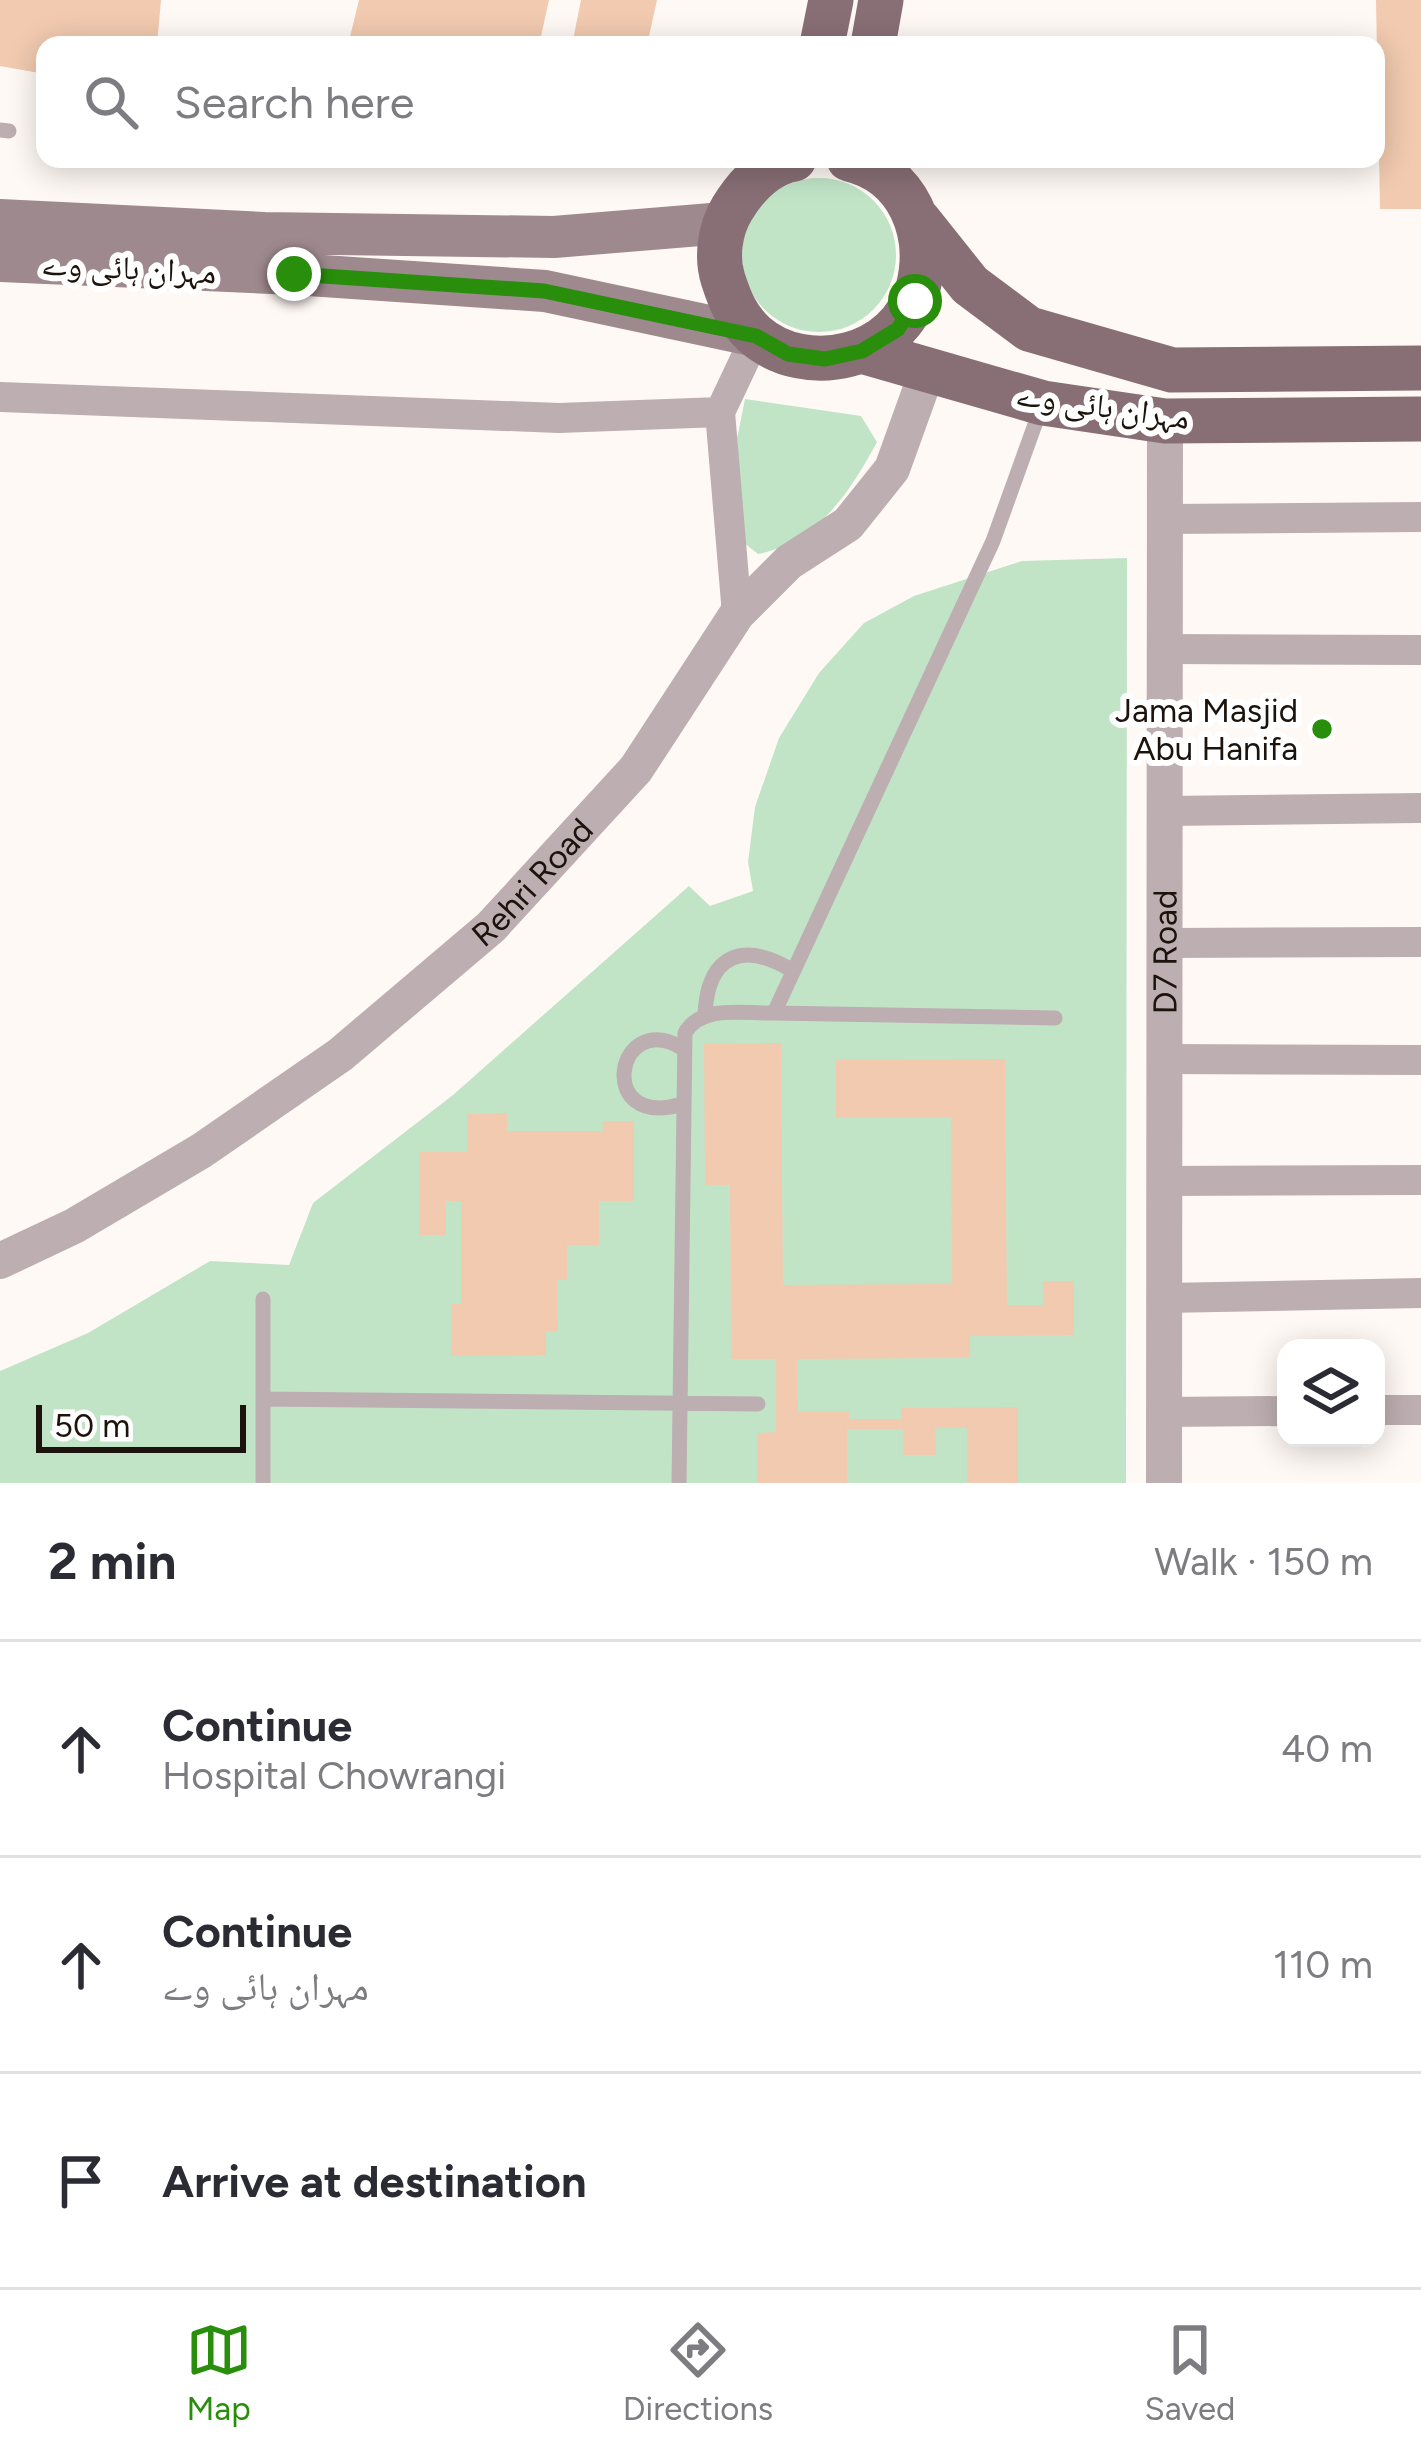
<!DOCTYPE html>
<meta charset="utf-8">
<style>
body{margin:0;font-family:Figtree,"Noto Naskh Arabic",sans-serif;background:#f7f7f7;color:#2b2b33}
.controls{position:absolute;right:36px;bottom:36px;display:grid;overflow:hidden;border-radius:24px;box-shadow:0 6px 30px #0003}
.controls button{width:108px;height:108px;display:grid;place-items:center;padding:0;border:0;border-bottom:3px solid #e1e1e2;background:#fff;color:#2b2b33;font:60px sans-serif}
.scale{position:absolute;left:36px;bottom:30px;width:210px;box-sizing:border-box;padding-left:12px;border:6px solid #1c130c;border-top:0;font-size:33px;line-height:42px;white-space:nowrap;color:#1c130c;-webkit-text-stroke:9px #fff;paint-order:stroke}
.stop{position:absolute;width:36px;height:36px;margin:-27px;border:9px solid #288e0b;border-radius:50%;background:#fff}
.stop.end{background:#288e0b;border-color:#fff;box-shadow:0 3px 12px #0008}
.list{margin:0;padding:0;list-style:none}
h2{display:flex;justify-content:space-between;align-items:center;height:156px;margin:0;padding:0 48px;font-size:51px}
h2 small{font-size:39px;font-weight:400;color:#7c7c81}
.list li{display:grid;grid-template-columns:78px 1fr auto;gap:36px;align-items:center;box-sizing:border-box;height:216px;padding:0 48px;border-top:3px solid #e1e1e2}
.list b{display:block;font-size:45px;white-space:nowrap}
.list p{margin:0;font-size:39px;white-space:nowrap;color:#7c7c81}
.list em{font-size:39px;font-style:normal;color:#7c7c81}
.icon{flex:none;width:66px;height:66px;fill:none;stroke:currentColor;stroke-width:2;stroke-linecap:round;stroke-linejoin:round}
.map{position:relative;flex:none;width:1421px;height:1483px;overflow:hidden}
.search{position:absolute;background:#fff;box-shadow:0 6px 30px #0003;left:36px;right:36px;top:36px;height:132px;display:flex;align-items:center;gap:30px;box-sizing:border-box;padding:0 42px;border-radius:24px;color:#7c7c81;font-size:45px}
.sheet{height:804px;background:#fff}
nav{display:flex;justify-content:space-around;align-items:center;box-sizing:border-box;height:168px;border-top:3px solid #e1e1e2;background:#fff;font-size:33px;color:#7c7c81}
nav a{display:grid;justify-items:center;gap:6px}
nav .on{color:#288e0b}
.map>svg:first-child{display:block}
.green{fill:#c1e4c7}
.building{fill:#f1caaf}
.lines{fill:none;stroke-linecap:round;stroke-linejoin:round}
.service{stroke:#bdaeb1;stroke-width:15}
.minor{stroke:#bdaeb1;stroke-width:30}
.tertiary{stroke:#bdaeb1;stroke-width:36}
.secondary{stroke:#9e898e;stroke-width:42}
.primary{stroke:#886f75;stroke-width:45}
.route{stroke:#288e0b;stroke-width:15}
.poi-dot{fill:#288e0b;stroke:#fff;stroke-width:4.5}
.labels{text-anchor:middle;stroke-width:12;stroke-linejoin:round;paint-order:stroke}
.street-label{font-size:33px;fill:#1c130c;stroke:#fff}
.poi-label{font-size:33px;fill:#1c130c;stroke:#fff;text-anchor:end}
</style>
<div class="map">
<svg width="1421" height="1483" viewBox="0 0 1421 1483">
<rect width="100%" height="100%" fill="#fff9f5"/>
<path class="green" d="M742 255a77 77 0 1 1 154 0a77 77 0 1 1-154 0Z
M745 399 861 416 877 442C850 492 818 542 758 554L743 542 737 439Z
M1127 558 1126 1483H0V1371L88 1333 210 1261 289 1265 313 1203 453 1095 689 886 710 906 753 891 748 862 755 807 779 738 819 673 864 623 914 596 1022 561Z"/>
<path class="building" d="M0 0H161L157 45H45V74L0 66Z
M359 0H549L539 45H348Z
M581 0H657L647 45H572Z
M1376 0H1421V209H1380Z
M781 1043 783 1285 952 1284 951 1118H836V1060L1005 1059 1007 1305H1043V1281H1074V1335L970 1336V1358L797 1359 798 1412H849V1419H901V1408L1018 1407V1483H967V1428H935L936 1455H903V1429H847V1483H757V1433L776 1432V1359H731L730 1185H705L704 1044Z
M507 1113V1131H603V1121H634V1201H599V1245H567V1280H557L558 1331H546V1355L451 1356V1304H461V1201H446V1235H419V1152H467V1114Z"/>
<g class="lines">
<path class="service" d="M0 130 9 131
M774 1013 1055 1018
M705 1014C708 953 744 941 793 971
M682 1104C595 1131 615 1008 682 1048
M263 1399 758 1404
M263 1483V1299
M679 1483 685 1033C701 1004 744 1014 774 1013L993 541 1042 405"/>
<path class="minor" d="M0 397 559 418 720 412
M1165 519 1421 517
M737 614 720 412 756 336
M1166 649 1421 650
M1165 811 1421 808
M1164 943 1421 942
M1164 1059 1421 1060
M1164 1181 1421 1180
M1164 1298 1421 1293
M1376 1410H1421
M1164 1412 1286 1411"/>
<g class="tertiary">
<path id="s1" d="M0 1261 74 1226 201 1151 340 1055 491 927 636 769 737 614 789 562 848 524 892 469 928 369"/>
<path id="s2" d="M1164 1483 1165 421"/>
</g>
<path class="secondary" d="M0 220 264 233 554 237 724 223
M0 261 294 274 545 291 756 336"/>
<path class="primary" d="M822 45 831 0
M873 45 881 0
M794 159C766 164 746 186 732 209 720 229 716 257 723 279 730 301 737 318 754 334 806 380 900 358 918 288 932 233 909 173 849 159
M919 221 970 285 1029 329 1172 370 1421 368
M862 351 1043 403 1165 421 1421 419"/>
</g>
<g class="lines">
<path class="route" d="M294 274 544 291 756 336 788 354 825 359 862 351 898 329 915 301"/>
</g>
<circle class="poi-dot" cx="1322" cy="729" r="12"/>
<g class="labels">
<g class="street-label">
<text transform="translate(129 267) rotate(3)" y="12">مہران ہائی وے</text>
<text transform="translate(1103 405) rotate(8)" y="12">مہران ہائی وے</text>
<text dy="12" stroke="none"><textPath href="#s1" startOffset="657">Rehri Road</textPath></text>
<text dy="12" stroke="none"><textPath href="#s2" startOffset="531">D7 Road</textPath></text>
</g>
<g class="poi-label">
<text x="1298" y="722">Jama Masjid<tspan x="1298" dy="38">Abu Hanifa</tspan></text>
</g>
</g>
</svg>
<div class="controls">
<button><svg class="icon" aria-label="layers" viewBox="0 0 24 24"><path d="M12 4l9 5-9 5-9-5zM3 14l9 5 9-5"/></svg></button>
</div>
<div class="scale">50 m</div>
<div class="stop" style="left:915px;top:301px"></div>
<div class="stop end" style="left:294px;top:274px"></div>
<div class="search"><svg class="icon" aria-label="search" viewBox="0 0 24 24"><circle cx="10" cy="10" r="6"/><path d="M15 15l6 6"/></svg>Search here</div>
</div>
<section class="sheet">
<h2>2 min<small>Walk · 150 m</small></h2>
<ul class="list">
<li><svg class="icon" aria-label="ahead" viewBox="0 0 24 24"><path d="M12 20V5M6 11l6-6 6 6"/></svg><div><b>Continue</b><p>Hospital Chowrangi</p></div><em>40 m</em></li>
<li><svg class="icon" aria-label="ahead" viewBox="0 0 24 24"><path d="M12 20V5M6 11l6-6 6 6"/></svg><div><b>Continue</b><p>مہران ہائی وے</p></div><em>110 m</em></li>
<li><svg class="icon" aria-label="arrive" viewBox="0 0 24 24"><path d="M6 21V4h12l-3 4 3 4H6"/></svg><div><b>Arrive at destination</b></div></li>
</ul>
</section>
<nav>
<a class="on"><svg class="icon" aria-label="map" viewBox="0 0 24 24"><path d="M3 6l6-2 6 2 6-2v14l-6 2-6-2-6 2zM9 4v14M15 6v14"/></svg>Map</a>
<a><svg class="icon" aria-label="directions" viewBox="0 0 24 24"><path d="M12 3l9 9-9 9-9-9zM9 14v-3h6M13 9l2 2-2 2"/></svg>Directions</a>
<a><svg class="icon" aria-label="saved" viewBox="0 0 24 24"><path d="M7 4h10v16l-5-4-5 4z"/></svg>Saved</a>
</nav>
